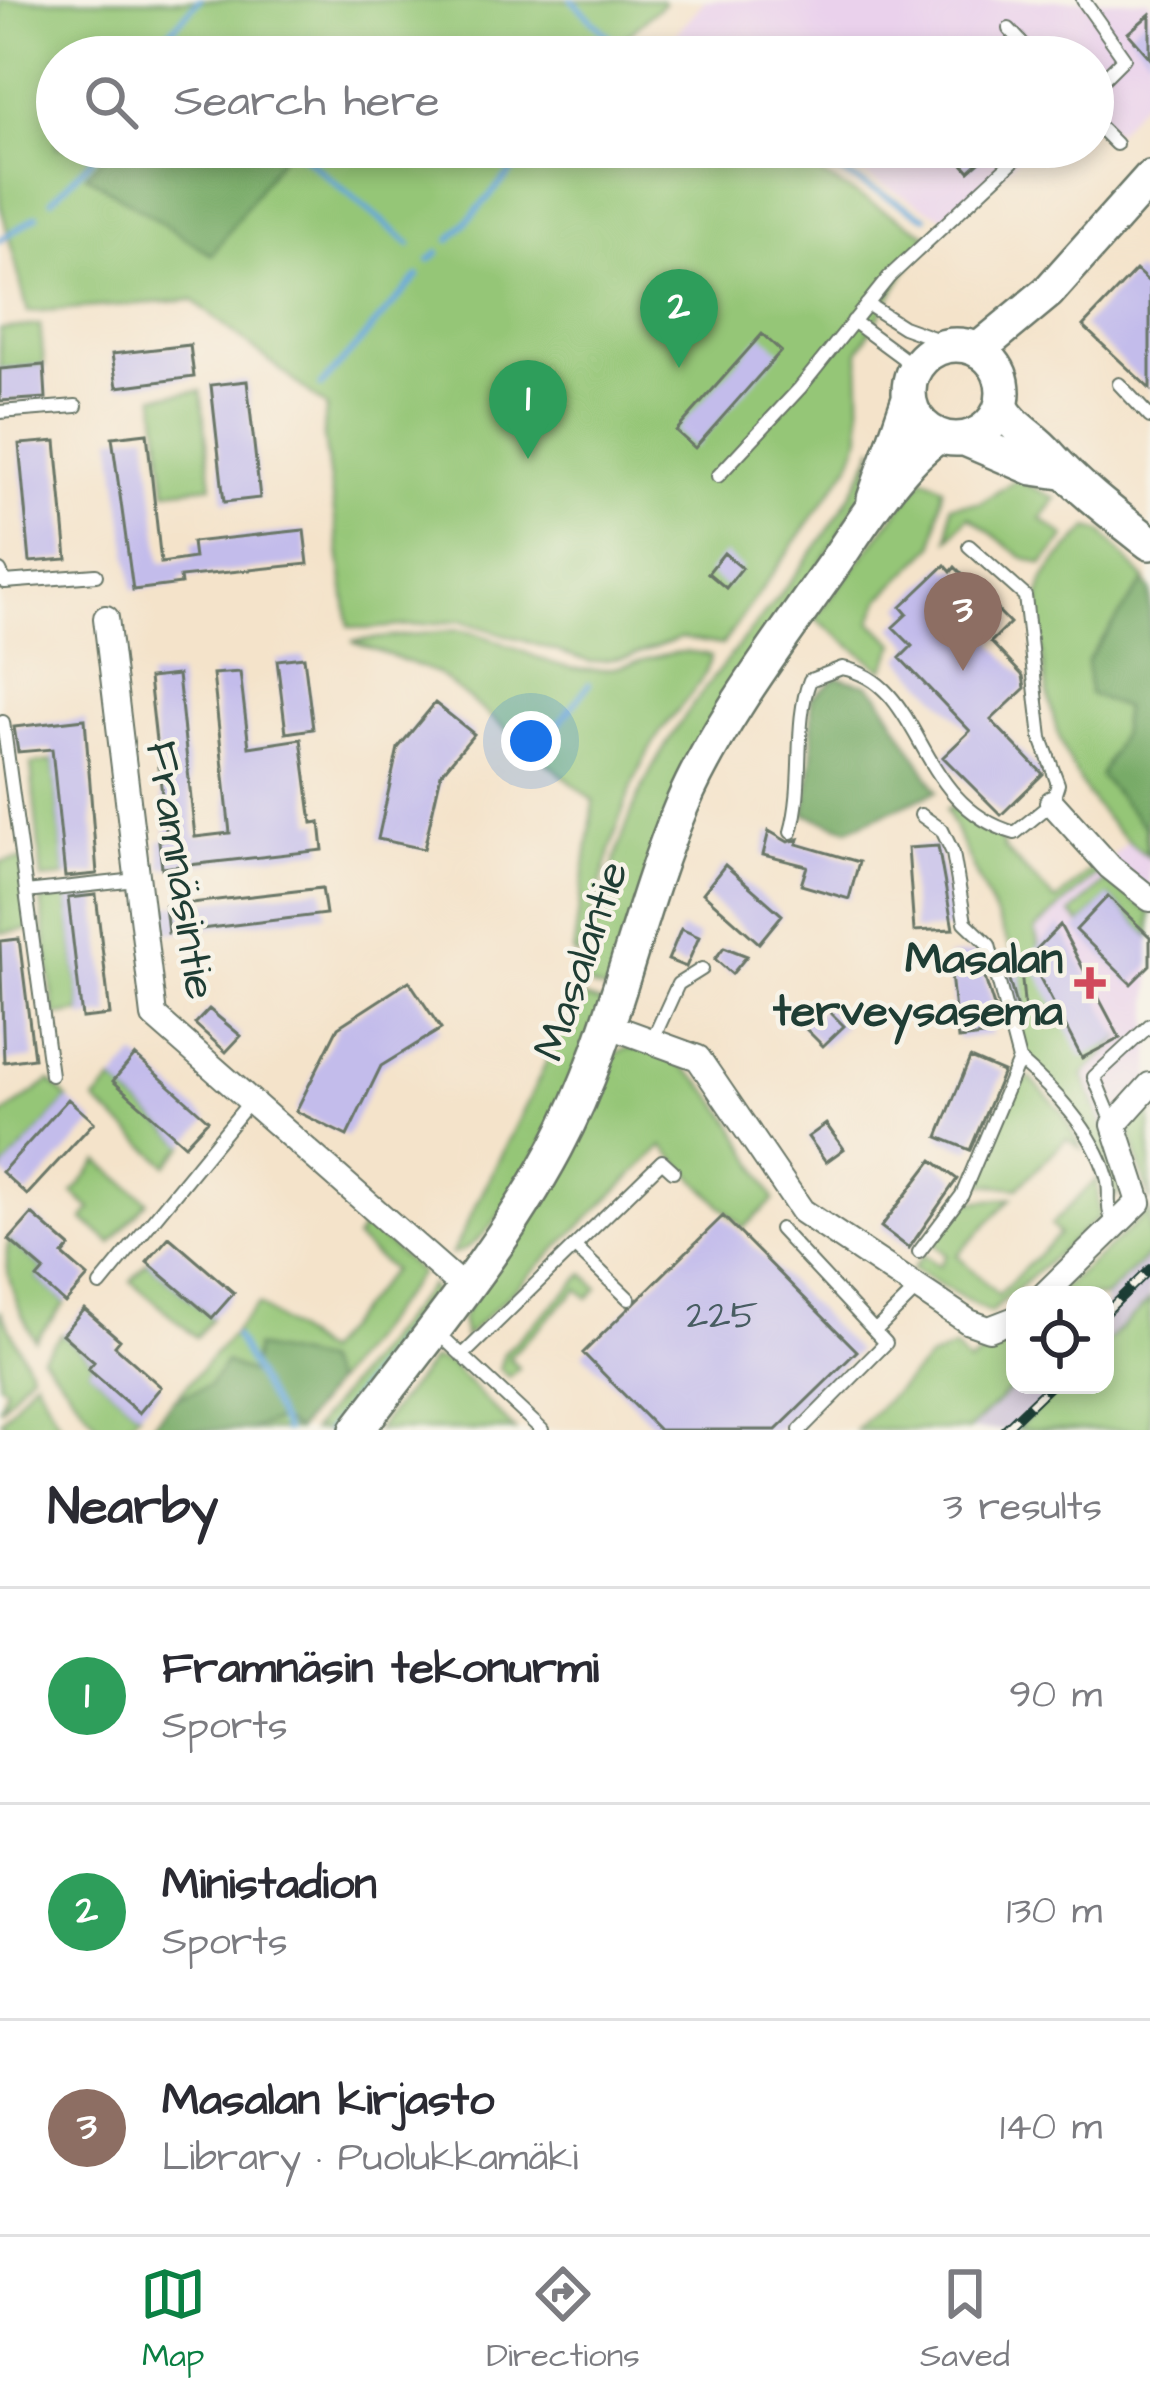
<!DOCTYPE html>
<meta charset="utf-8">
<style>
body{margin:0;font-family:"Architects Daughter",sans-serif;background:#f2f2f3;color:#2b2b33}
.controls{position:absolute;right:36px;bottom:36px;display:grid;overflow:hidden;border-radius:24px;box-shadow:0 6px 18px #0003}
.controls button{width:108px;height:108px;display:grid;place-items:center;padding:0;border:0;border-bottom:3px solid #e1e1e2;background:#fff;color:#2b2b33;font:60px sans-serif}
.you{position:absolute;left:531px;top:741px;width:42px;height:42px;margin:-30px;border:9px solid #fff;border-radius:50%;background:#1a73e8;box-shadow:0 0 0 18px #1a73e833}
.badge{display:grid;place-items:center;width:78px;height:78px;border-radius:50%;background:#0b8043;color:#fff;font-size:39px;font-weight:700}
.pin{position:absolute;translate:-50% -99px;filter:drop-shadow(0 3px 6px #0008)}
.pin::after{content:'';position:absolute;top:63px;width:42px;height:36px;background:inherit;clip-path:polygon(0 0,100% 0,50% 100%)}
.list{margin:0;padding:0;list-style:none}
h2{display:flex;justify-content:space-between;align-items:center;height:156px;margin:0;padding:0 48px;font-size:51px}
h2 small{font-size:39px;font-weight:400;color:#7c7c81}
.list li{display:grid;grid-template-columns:78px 1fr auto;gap:36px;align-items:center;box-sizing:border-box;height:216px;padding:0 48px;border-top:3px solid #e1e1e2}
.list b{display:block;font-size:45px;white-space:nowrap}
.list p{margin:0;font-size:39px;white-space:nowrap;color:#7c7c81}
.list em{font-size:39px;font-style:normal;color:#7c7c81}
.icon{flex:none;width:66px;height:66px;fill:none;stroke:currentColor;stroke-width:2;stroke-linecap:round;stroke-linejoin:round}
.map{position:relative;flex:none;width:1150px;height:1430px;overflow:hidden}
.search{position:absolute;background:#fff;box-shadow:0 6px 18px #0003;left:36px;right:36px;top:36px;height:132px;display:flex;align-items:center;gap:30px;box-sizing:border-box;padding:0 42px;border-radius:66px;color:#7c7c81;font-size:45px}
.sheet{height:804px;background:#fff}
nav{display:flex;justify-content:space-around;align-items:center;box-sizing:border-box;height:168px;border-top:3px solid #e1e1e2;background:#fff;font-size:33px;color:#7c7c81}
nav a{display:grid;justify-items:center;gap:6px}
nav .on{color:#0b8043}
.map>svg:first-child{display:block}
.built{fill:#ead1ec}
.industrial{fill:#cabfd6}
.green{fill:#95c677;stroke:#5a8256;stroke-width:3}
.forest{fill:#78ab68;stroke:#4c744e;stroke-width:3}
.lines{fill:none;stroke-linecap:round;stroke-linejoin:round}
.stream{stroke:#65a7d9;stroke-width:6}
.building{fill:#c3bceb}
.lane-casing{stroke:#6a7768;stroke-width:16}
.street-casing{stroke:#6a7768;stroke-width:28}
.secondary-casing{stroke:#6a7768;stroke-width:38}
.lane{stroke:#fff;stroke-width:12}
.street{stroke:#fff;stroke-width:24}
.secondary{stroke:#fff;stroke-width:33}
.rail-casing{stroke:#1f3d34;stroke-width:10}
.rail{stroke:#f7f3e8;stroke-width:6;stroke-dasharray:18;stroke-linecap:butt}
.poi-dot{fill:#d1495b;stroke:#f7f3e8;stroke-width:4.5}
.labels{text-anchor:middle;stroke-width:9;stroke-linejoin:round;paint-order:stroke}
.number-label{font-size:39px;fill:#485d62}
.street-label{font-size:45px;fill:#1f3d34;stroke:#f7f3e8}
.poi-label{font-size:45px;font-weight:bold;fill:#1f3d34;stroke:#f7f3e8;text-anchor:end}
</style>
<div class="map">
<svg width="1150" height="1430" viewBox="0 0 1150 1430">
<rect width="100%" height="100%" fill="#f7f3e8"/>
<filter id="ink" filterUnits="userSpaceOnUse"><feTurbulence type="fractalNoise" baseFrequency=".00833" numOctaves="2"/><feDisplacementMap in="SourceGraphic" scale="24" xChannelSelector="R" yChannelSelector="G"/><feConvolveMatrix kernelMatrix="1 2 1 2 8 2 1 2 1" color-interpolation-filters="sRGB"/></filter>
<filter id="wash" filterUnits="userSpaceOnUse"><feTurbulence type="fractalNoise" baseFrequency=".004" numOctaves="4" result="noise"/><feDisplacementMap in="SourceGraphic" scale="48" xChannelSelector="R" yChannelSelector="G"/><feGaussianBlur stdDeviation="2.7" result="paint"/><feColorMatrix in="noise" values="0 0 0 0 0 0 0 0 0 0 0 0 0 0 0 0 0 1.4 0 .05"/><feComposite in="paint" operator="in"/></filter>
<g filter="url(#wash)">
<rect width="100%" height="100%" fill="#f4e3ca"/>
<path class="built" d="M705 0H1150V93L1116 132 1093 115V57H656Z
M812 147H1031L950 221Z
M1127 842 1150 858V1130L1143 1137 1106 1140 1015 952Z"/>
<path class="industrial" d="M1150 1253V1300L1105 1344V1297Z
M1015 1385H1063L1016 1430H968Z"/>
<path class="green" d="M0 0H661L664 3 613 48 621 57H57V147H772L928 235 859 350 861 436 849 466 722 645 681 638 628 657 591 662 462 621 365 629 349 626 323 429 327 407 193 300 28 312 0 202Z
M40 325 44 365 0 369V329Z
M201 391 212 486 166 491 155 396Z
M875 446 866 485 836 540 712 727 609 992 590 986 583 975C603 903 620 822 659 757 722 648 826 562 875 446Z
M924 477 943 487 934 545 881 598 871 622 896 644 883 670 815 618Z
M1016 480 1056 498 1041 519 1066 537 1043 564 1022 557 969 516 949 539 951 505 980 503Z
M1089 528 1102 532 1145 580 1087 661 1124 708 1120 736 1101 776 1145 827 1150 858C1083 811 1051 740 1043 660 1040 636 1035 608 1042 585 1048 567 1075 542 1089 528Z
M458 630C504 636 544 670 592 670 633 670 670 642 711 656 706 684 675 710 659 734 615 803 606 883 577 957L573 953 594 801 437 673 352 641Z
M53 761 65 877 42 879 31 764Z
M952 807 1000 835 1004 849 1056 901 1094 867 1098 874 1035 930 1039 947 1120 1038 1083 1075 1125 1183 1116 1198C1094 1115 1058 1106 1018 1040L1013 1022 1027 1015 1018 964 946 810Z
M22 859 31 929 0 933V862Z
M1106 881 1150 912V937L1109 897 1081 924 1071 914Z
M68 897 81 1012 55 1016 41 900Z
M574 995 604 1004C581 1059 511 1243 452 1254L539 1079Z
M627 1048C703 1048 743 1141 774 1200L743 1228 663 1146 465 1337 461 1318 592 1105 615 1054Z
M1030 1078 1062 1112 1082 1149 1066 1139 1018 1188 976 1183 1014 1088Z
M50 1081 68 1099 2 1172 0 1117Z
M113 1081 185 1145 167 1165 95 1101Z
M1150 1096V1202L1128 1124Z
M99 1161 147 1201 111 1243 83 1219 91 1209 73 1193Z
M1097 1179 1099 1217 990 1313 912 1269 923 1255 939 1266 946 1255 933 1243 966 1202 1012 1198 957 1255 998 1295 1059 1234 1051 1225Z
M1150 1211V1253L1105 1297 1055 1295Z
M363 1227H369L420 1273 297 1430H148L258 1304 323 1353 392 1270 356 1239Z
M9 1240 44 1270 37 1278 65 1303 35 1340C19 1311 0 1270 9 1240Z
M147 1262 212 1318 196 1337 131 1281Z
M584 1274 598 1288 588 1298 578 1289 509 1357 519 1368 509 1377 499 1369 504 1353Z
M430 1285 435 1299 429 1314 343 1430H312Z
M1150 1300V1430H1016L1063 1385H1105V1344Z
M0 1310 31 1371 0 1409 6 1388 0 1383Z
M1015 1330V1385L968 1430H856L929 1359 954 1348 969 1364Z
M62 1334 94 1362 89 1369 139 1413 124 1430H102L42 1356Z
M433 1359 450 1364 515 1430H376Z
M35 1378V1379L63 1430H11L1 1421Z"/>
<path class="forest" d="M114 147H279L285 152 212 255 86 175Z
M1145 580 1150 592 1147 856 1145 827 1100 776 1120 736 1124 708 1089 694 1087 661Z
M837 677 867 684 879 695 937 791 848 829 805 814 813 753 811 698Z
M255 1347 322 1361 333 1383 297 1430 279 1420 247 1430H148L174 1399 209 1386 225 1362 251 1373Z"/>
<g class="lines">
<path class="stream" d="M572 0 624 52
M183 57 164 38 199 0
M292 147 410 244
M793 147 925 217
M52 200 104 147
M0 240 37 216
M450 240 534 147
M429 260 438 253
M321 386 418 276
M537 753 589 684
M235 1336 285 1430
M329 1430 410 1324"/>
</g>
<g id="blocks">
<path class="building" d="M1150 14V58L1128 33Z
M948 147H996L969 171Z
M1136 270 1150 283V389L1083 326Z
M762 334 781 351 695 448 676 431Z
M190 345 194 377 117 387 112 354Z
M44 365 46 398 0 401V369Z
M247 381 260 498 224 502 211 385Z
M147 433 161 563 194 558 192 542 304 530 308 564 180 577 181 584 133 590 112 437Z
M56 441 67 559 30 562 19 444Z
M724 553 742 568 726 588 708 573Z
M945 565 951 572 955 567 1010 623 991 642 1023 676 1025 688 991 720 1043 774 1001 815 943 757 970 731 900 658 912 646 893 627 907 614 901 607Z
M304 657 313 729 286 733 277 660Z
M240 672 249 747 301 739 312 823 320 822 323 850 162 868 159 841 167 840 149 678 178 675 195 837 230 833 213 674Z
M435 703 474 734 441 774 424 849 378 839 398 748Z
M85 719 97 874 65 877 52 749 18 752 14 727Z
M769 831 788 842 799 839 797 844 859 862 849 899 801 885 807 866 763 855Z
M938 846 953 929 914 931 908 848Z
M725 865 782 915 759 943 703 893Z
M322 888 326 914 168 933 165 906Z
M96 895 110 1015 82 1018 68 898Z
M1108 896 1150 937V965L1131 984 1076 930Z
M1060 925 1120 1038 1082 1058 1029 957Z
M681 929 699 937 686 967 668 960Z
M19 939 34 1058 4 1062 0 941Z
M724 947 747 956 732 974 715 959Z
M977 953 997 1016 989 1017 991 1035 958 1039 949 956Z
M1020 959 1025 1013H1018L1004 961Z
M409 981 441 1029 381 1066 347 1136 296 1111 338 1027Z
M825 1007 844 1026 823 1046 799 1022 812 1009 818 1014Z
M209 1009 241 1036 226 1052 195 1024Z
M135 1055 208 1120 185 1145 113 1081Z
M970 1058 1003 1072 970 1150 938 1137Z
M68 1099 94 1122 27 1195 2 1172Z
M826 1124 844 1149 826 1162 808 1137Z
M932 1160 957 1179 909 1248 881 1227Z
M32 1214 70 1247 63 1255 88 1277 65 1303 37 1278 44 1270 9 1240Z
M723 1216 857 1351 776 1430H659L583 1353Z
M169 1237 234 1293 212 1318 147 1262Z
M84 1309 120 1340 115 1346 161 1387 139 1413 88 1369 94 1362 62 1334Z"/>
</g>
</g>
<g filter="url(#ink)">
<use href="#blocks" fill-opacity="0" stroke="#6a7768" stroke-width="3"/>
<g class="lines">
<g class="lane-casing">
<path id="lane" d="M1083 0 1124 58 1093 89
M1009 29 1035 57
M1093 121 1116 144
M867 304 903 327 953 345
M853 321 903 358 912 375
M1119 384 1150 417
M0 412 76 406
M718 476 800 388 889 277 1028 147
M0 571 5 582 96 575
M3 722 51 1075
M791 832C805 783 793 722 810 680L842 668C926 683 913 804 1015 833L1052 803 1058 784 1041 738 1025 596 969 546
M26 892 136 880
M653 1039 678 984 702 969
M1019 1060C1055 1091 1093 1130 1107 1177 1112 1193 1104 1209 1115 1224
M1114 1125 1094 1077 1150 1025
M780 1229 886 1343 800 1430
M575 1247 629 1299
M919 1252 962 1195 1019 1060 989 945 965 922 953 853 942 830 921 815
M100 1285 248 1104
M435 1330 542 1430
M875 1331 915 1291
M462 1356 662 1161 673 1171"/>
</g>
<g class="street-casing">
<path id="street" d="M106 618 154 1016 465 1289
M1052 803 1110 867 1150 899
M610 1026 698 1058 802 1211 969 1322 989 1329 1015 1319
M1044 1295 1139 1202 1114 1125 1150 1085"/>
</g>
<g class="secondary-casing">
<path id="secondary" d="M909 392a47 47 0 1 1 94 0a47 47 0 1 1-94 0Z
M978 350 1048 292 1150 178
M1001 406C1013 429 1033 436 1048 454 1078 488 1114 515 1150 543
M965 439 1033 468 1061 472
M874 499 909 398
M357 1430C426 1339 502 1249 556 1148 614 1039 634 919 681 807 716 724 784 636 836 561 861 524 902 459 939 436"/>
</g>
<use href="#lane" class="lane"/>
<use href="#street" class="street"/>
<use href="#secondary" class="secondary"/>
<g class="rail-casing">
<path id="rail" d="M1105 1313 1150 1269
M1004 1430 1051 1385"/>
</g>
<use href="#rail" class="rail"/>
</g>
</g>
<path class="poi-dot" d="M1084 965h12v12h12v12h-12v12h-12v-12h-12v-12h12z"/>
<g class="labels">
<g class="number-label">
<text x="722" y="1328">225</text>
</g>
<g class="street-label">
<text transform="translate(183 870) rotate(81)" y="16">Framnäsintie</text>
<text transform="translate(579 960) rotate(-71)" y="16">Masalantie</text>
</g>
<g class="poi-label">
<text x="1063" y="973">Masalan<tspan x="1063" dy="52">terveysasema</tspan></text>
</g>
</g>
</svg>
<div class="controls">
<button><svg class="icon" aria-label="locate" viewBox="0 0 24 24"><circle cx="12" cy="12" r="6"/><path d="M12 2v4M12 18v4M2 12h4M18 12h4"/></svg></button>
</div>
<div class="you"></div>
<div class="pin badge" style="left:528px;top:459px;background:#2e9e5b">1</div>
<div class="pin badge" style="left:679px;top:368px;background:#2e9e5b">2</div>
<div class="pin badge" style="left:963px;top:671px;background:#8d6e63">3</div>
<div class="search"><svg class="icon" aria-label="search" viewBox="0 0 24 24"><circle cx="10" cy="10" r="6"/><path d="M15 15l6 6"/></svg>Search here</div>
</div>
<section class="sheet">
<h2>Nearby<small>3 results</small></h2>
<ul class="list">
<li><span class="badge" style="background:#2e9e5b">1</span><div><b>Framnäsin tekonurmi</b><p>Sports</p></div><em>90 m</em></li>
<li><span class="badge" style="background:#2e9e5b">2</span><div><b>Ministadion</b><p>Sports</p></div><em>130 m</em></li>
<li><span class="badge" style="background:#8d6e63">3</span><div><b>Masalan kirjasto</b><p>Library · Puolukkamäki</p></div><em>140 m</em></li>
</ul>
</section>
<nav>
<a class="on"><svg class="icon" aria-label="map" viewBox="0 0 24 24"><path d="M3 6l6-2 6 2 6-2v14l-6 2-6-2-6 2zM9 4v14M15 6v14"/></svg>Map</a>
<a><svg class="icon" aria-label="directions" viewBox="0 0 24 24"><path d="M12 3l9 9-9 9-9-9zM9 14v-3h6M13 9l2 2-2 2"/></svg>Directions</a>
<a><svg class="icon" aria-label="saved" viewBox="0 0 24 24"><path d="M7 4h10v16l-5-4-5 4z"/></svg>Saved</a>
</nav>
